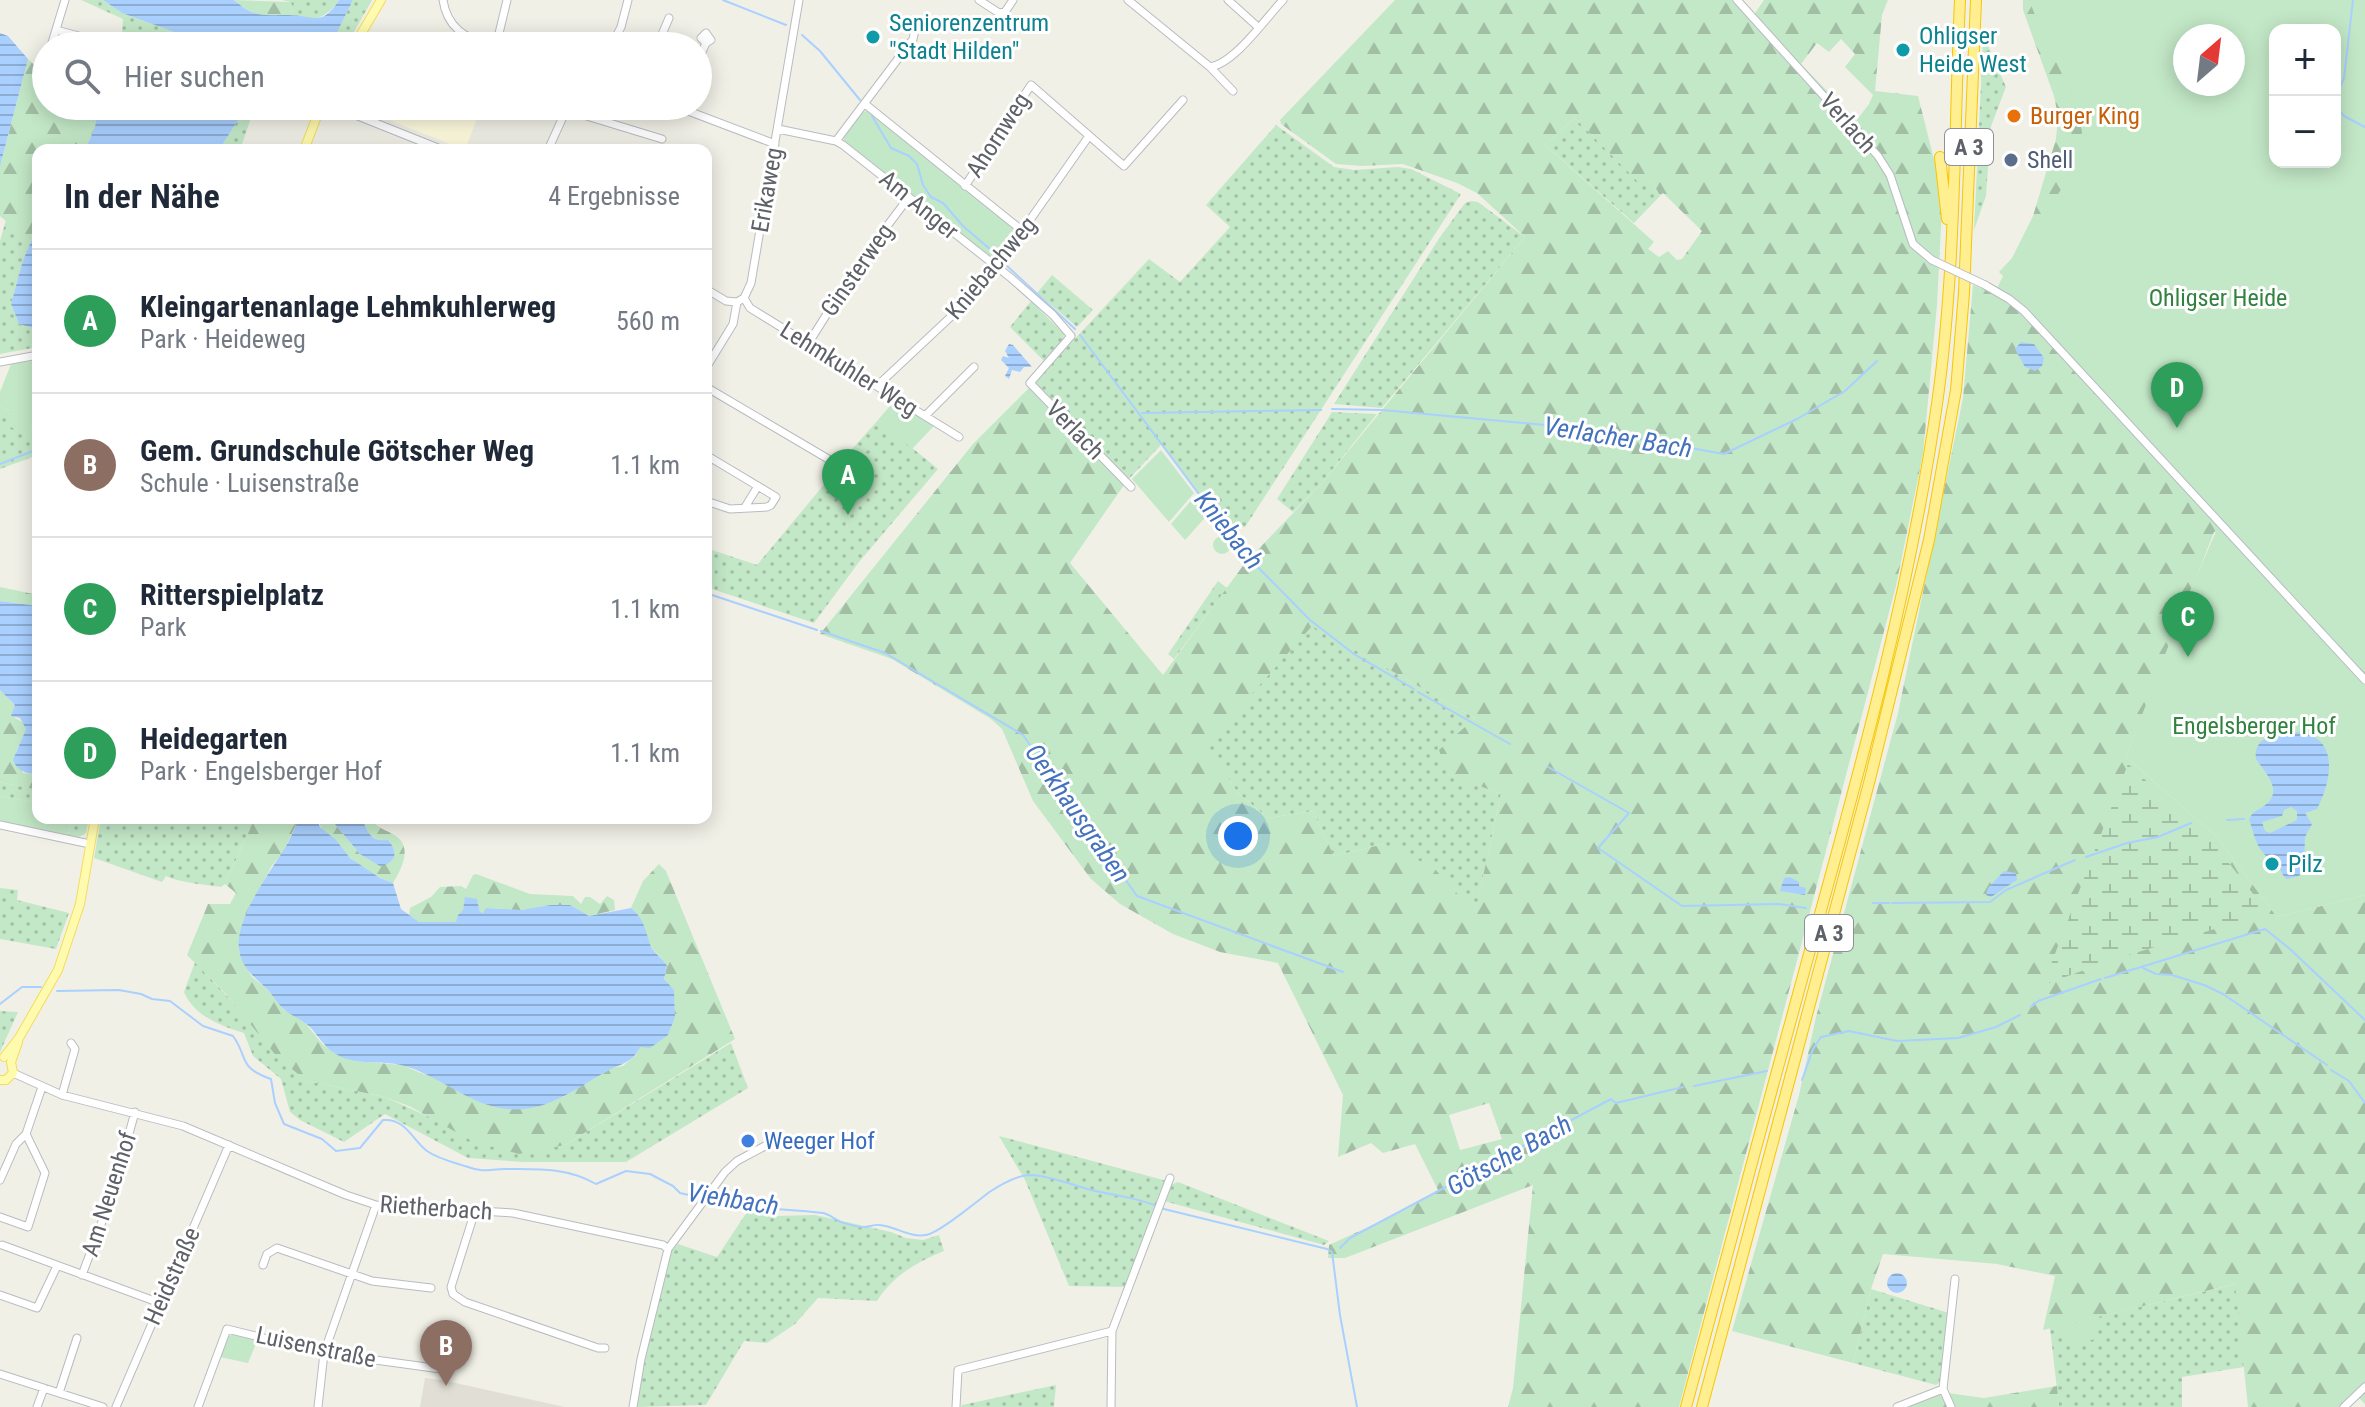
<!DOCTYPE html>
<html lang="de">
<meta charset="utf-8">
<style>
body{margin:0;font-family:"Roboto Condensed",sans-serif;background:#f6f6f7;color:#1f2937}
.controls{position:absolute;right:24px;top:24px;display:grid;overflow:hidden;border-radius:16px;box-shadow:0 4px 20px #0003}
.controls button{width:72px;height:72px;display:grid;place-items:center;padding:0;border:0;border-bottom:2px solid #e0e1e3;background:#fff;color:#1f2937;font:40px sans-serif}
.compass{position:absolute;left:2173px;top:24px;width:72px;height:72px;border-radius:50%;background:#fff;box-shadow:0 4px 20px #0003;rotate:28deg}
.you{position:absolute;left:1238px;top:836px;width:28px;height:28px;margin:-20px;border:6px solid #fff;border-radius:50%;background:#1a73e8;box-shadow:0 0 0 12px #1a73e833}
.badge{display:grid;place-items:center;width:52px;height:52px;border-radius:50%;background:#111827;color:#fff;font-size:26px;font-weight:700}
.pin{position:absolute;translate:-50% -66px;filter:drop-shadow(0 2px 4px #0008)}
.pin::after{content:'';position:absolute;top:42px;width:28px;height:24px;background:inherit;clip-path:polygon(0 0,100% 0,50% 100%)}
.list{margin:0;padding:0;list-style:none}
h2{display:flex;justify-content:space-between;align-items:center;height:104px;margin:0;padding:0 32px;font-size:34px}
h2 small{font-size:26px;font-weight:400;color:#747a83}
.list li{display:grid;grid-template-columns:52px 1fr auto;gap:24px;align-items:center;box-sizing:border-box;height:144px;padding:0 32px;border-top:2px solid #e0e1e3}
.list b{display:block;font-size:30px;white-space:nowrap}
.list p{margin:0;font-size:26px;white-space:nowrap;color:#747a83}
.list em{font-size:26px;font-style:normal;color:#747a83}
.icon{flex:none;width:44px;height:44px;fill:none;stroke:currentColor;stroke-width:2;stroke-linecap:round;stroke-linejoin:round}
.map{position:relative;flex:none;width:2365px;height:1407px;overflow:hidden}
.search{position:absolute;background:#fff;box-shadow:0 4px 20px #0003;left:32px;top:32px;width:680px;height:88px;display:flex;align-items:center;gap:20px;box-sizing:border-box;padding:0 28px;border-radius:44px;color:#747a83;font-size:30px}
.panel{position:absolute;background:#fff;box-shadow:0 4px 20px #0003;left:32px;top:144px;width:680px;height:680px;border-radius:16px}
.map>svg:first-child{display:block}
.commercial{fill:#fffbde}
.education{fill:#e1dfd5}
.grass{fill:url(#grass-dots)}
.forest{fill:url(#forest-firs);fill-rule:evenodd}
.wetland{fill:url(#wetland-marsh)}
.park{fill:#c3e8c7;fill-rule:evenodd}
.water{fill:url(#water-rules);fill-rule:evenodd}
.lines{fill:none;stroke-linecap:round;stroke-linejoin:round}
.stream{stroke:#a9d0ff;stroke-width:2}
.minor-casing{stroke:#b9bbc1;stroke-width:9}
.major-casing{stroke:#f5db5c;stroke-width:10}
.highway-casing{stroke:#f8c600;stroke-width:12}
.minor{stroke:#fff;stroke-width:7}
.major{stroke:#fffbae;stroke-width:8}
.highway{stroke:#ffef90;stroke-width:10}
.minor-bridge-casing{stroke:#b9bbc1;stroke-width:9;stroke-linecap:butt}
.minor-bridge{stroke:#fff;stroke-width:7}
.culture-dot{fill:#0f9aa8;stroke:#fff;stroke-width:3}
.food-dot{fill:#e8710a;stroke:#fff;stroke-width:3}
.service-dot{fill:#5c6f8a;stroke:#fff;stroke-width:3}
.shop-dot{fill:#3f7fe0;stroke:#fff;stroke-width:3}
.labels{text-anchor:middle;stroke-width:6;stroke-linejoin:round;paint-order:stroke}
.shield{fill:#fff;stroke:#8e9095;stroke-width:2}
.shield-label{font-size:22px;font-weight:bold;fill:#5e6167}
.culture-label{font-size:24px;fill:#0d838f;stroke:#fff;text-anchor:start}
.food-label{font-size:24px;fill:#c56008;stroke:#fff;text-anchor:start}
.street-label{font-size:24px;fill:#5e6167;stroke:#fff}
.service-label{font-size:24px;fill:#4e5e75;stroke:#fff;text-anchor:start}
.park-label{font-size:24px;fill:#32823f;stroke:#fff}
.shop-label{font-size:24px;fill:#366cbe;stroke:#fff;text-anchor:start}
.water-label{font-size:26px;font-style:italic;fill:#4472be;stroke:#fff}
</style>
<div class="map">
<svg width="2365" height="1407" viewBox="0 0 2365 1407">
<defs>
<pattern id="grass-dots" width="8" height="8" patternUnits="userSpaceOnUse" patternTransform="scale(2)"><rect width="8" height="8" fill="#c3e8c7"/><path d="M2 2h.1M6 6h.1" fill="none" stroke="#a2bfa5" stroke-width="1.8" stroke-linecap="round"/></pattern>
<pattern id="forest-firs" width="22" height="20" patternUnits="userSpaceOnUse" patternTransform="scale(2)"><rect width="22" height="20" fill="#c3e8c7"/><path d="M5 1l3.5 6h-7zM16 11l3.5 6h-7z" fill="#a2bfa5"/></pattern>
<pattern id="wetland-marsh" width="20" height="14" patternUnits="userSpaceOnUse" patternTransform="scale(2)"><rect width="20" height="14" fill="#c3e8c7"/><path d="M1 5h8M5 5V1M11 12h8M15 12V8" fill="none" stroke="#a2bfa5"/></pattern>
<pattern id="water-rules" width="6" height="5" patternUnits="userSpaceOnUse" patternTransform="scale(2)"><rect width="6" height="5" fill="#a9d0ff"/><path d="M0 2.5h6" fill="none" stroke="#8dacd2"/></pattern>
</defs>
<rect width="100%" height="100%" fill="#f1f0e7"/>
<path class="commercial" d="M354 106H482L465 150Z"/>
<path class="education" d="M425 1378 442 1380 565 1407H420Z"/>
<path class="grass" d="M81 0H103L122 13 181 34 163 46H121L123 19Z
M282 0H339C326 19 314 22 293 15L291 2Z
M353 0H372L346 46H322L333 39Z
M1986 41 2006 87 1991 126 1986 196 1974 230 1983 43Z
M247 106H255L240 150H219Z
M1575 118 1637 180 1653 183 1660 196 1634 223 1545 145Z
M1276 125 1334 167 1354 170 1398 167 1411 169 1461 194 1245 527 1229 530 1161 445 1127 481 1034 383 1149 259 1180 282 1230 227 1206 205Z
M1471 201 1478 202 1525 237 1382 408 1334 404 1440 237 1465 203Z
M6 220 31 242 23 260 11 304 19 324 38 329V347L0 354V241Z
M1052 275 1093 310 1077 327 1037 293Z
M1031 301 1064 334 1063 340 1044 361 1010 327Z
M0 407 11 411 7 425 29 434 31 429 38 432V455L0 469Z
M1332 412 1377 414 1320 485 1293 512 1277 499Z
M878 420 938 469 859 562 814 623 706 587V548L757 565 837 469 855 482 865 471 846 456Z
M1218 581 1227 588 1174 659 1168 654Z
M1311 625 1475 718 1440 751 1448 774 1501 794 1475 914 1384 844 1334 856 1313 811 1268 818 1238 793 1206 745Z
M0 782 38 790V803L0 796Z
M72 818H89L86 833 79 837 68 835Z
M101 818H255L225 884 221 887C208 885 176 882 166 876L162 882 94 858Z
M0 888 18 890 17 900 69 913 56 949 0 939Z
M195 962 307 1081 385 1097 438 1121 565 1145 731 1043 748 1088 626 1162H523L468 1158 385 1114 344 1142 300 1120 290 1112 281 1079 253 1056 244 1033C221 1026 194 1016 184 992Z
M0 1011 18 1012 0 1052Z
M999 1136 1167 1181 1128 1287 1069 1286 1025 1180Z
M1178 1182 1329 1241 1324 1245 1164 1201 1170 1185Z
M747 1212 775 1216 815 1215 891 1232 906 1238 923 1240 939 1235 944 1251C916 1262 893 1276 877 1301L818 1298 795 1324 767 1343 744 1341 706 1405 636 1407 643 1359 671 1252 678 1244 717 1257Z
M2236 1284 2244 1367 2182 1377V1407H2059L2050 1328Z
M1871 1289 1949 1313 1941 1381 1936 1385 1853 1363Z
M1056 1385 1054 1407H961L962 1405Z"/>
<path class="forest" d="M234 0 291 2 293 15C266 17 255 18 234 0Z
M1395 0H1733L1751 19 1764 0H1888L1882 15 1875 91 1918 96 1938 175 1942 208 1937 305 1923 454 1896 586 1679 1407H1508L1513 1388 1533 1185 1345 1258H1328L1329 1245 1377 1223 1438 1190 1415 1144 1383 1153 1371 1143 1338 1157 1343 1095 1278 963 1220 952 1173 934 1120 904 1091 879 1033 801 1002 729 991 719 892 659 820 634 973 444 1030 387 1124 485 1070 563 1163 675 1245 563 1320 485 1525 237 1477 193 1457 183 1403 164 1361 166 1336 164 1281 124 1280 120ZM1841 39 1855 54 1845 67 1873 95 1869 104 1856 121 1801 64 1817 43 1829 52ZM1575 118 1637 181 1653 183 1660 196 1663 193 1702 231 1682 259 1677 260 1668 251 1659 257 1648 249 1654 242 1545 145ZM1312 626 1475 718 1439 750 1447 774 1501 794 1475 913 1433 867 1384 844 1334 856 1313 811 1268 818 1238 793 1207 745ZM1489 1103 1502 1139 1460 1150 1449 1115Z
M2023 0H2103L2187 93 2365 379V686L2222 529 2214 532 2126 757 2217 837 2277 917 2365 895V1404L2354 1393 2339 1407H2248L2235 1284 2043 1330 2055 1276 1997 1264 1883 1254 1871 1289 1853 1363 1732 1331 1799 1095 1816 1017 1898 713 1963 398 1973 285 1993 293 1998 286 2033 216 2056 139 2058 116 2054 96 2023 10Z
M28 59 41 71H46V106H98L95 127 85 150H38V226L31 242 0 216V166Z
M0 587 38 595V606L0 601Z
M0 690 15 705V718L24 723 26 729 16 752 23 773 38 775V790L0 782Z
M255 818H299L284 851 271 867 243 922 239 951 244 963 252 977 266 988 284 1010 302 1019 323 1045 356 1061 402 1065 423 1074 563 1097 612 1068 623 1066 636 1055 640 1046 668 1035C676 1016 679 995 664 979L667 966C662 957 654 952 650 945 643 932 642 917 631 908L643 881 659 864 666 871 735 1039 565 1145 519 1154 472 1141 411 1107 385 1097 307 1081 278 1058 226 994 187 955 208 904H230L236 893 225 884Z
M316 818H333L334 823 360 854 382 841C365 834 370 834 362 818H371C378 830 386 829 396 836 413 848 401 870 393 883 366 874 329 844 316 818Z
M476 874 530 894 573 896 581 904 585 897H590L600 904 607 896 614 900 615 910 589 916C559 900 550 908 520 910 509 910 498 908 487 908L483 913H480L478 902 466 897 463 911 456 922H419L409 915 410 908 431 897 440 887 461 886 466 889 473 875Z
M2057 1386 2059 1407H1905L1941 1392 1984 1398Z"/>
<path class="wetland" d="M2128 764 2211 840 2268 913 2115 959 2043 985Z"/>
<path class="park" d="M2029 0H2365V673L2087 374 2032 306 1999 272 2025 244 2066 182 2080 154 2082 132 2078 107 2043 35ZM2275 30H2335V162H2275ZM2185 36H2233V84H2185Z
M867 111 872 112 1020 234 998 261H995L844 142V136L863 112Z
M38 360V432L31 429 29 435 6 425 11 411 0 407V392L11 364Z
M894 401 934 426 912 449 878 420Z
M1161 450 1194 493 1169 522 1132 479Z
M1195 496 1210 512 1185 540 1171 524Z
M2217 529H2222L2365 686V895L2277 917 2217 837 2126 757 2184 605Z
M1213 545a9 9 0 1 1 18 0a9 9 0 1 1-18 0Z
M0 796 38 803V818H72L68 835 0 821Z
M2095 1318 2099 1338 2065 1347 2060 1326Z
M233 1334 258 1339 248 1363 220 1357 228 1337Z"/>
<path class="water" d="M103 0H234C255 18 262 15 288 15 314 15 321 28 339 0H353L333 40 322 46H163L180 34 122 13Z
M0 33 8 36 28 59 0 166Z
M98 106H247L219 150H85L95 127Z
M38 226V328L37 329 19 324 11 304 23 260Z
M2021 342 2034 344 2044 358 2042 366 2035 371 2025 367 2015 349Z
M1009 344 1013 345 1032 367H1024L1020 372 1012 370 1009 379 1005 376 1009 368 1001 360 1003 356 1009 358 1005 351Z
M0 601 38 606V775C26 773 18 772 13 760L26 729 20 718 11 716 15 705 0 690Z
M2294 732C2341 734 2332 780 2317 809L2305 813 2312 824 2305 837 2304 866 2299 876 2287 879C2280 874 2282 868 2276 862 2274 860 2268 858 2265 855 2255 845 2253 830 2249 819 2254 810 2257 811 2264 806 2285 791 2265 773 2256 759 2253 736 2276 734 2294 732ZM2291 807 2297 811V820L2270 833 2265 831 2262 822 2282 816 2284 810Z
M299 818H316L320 827 336 840 350 858 380 878 393 883 401 909 419 922H456L458 915 463 910 465 897 477 899 480 912 483 913 486 908 521 910 551 905H570L589 916 631 908C644 919 645 929 650 944 652 952 663 958 667 966L664 979 674 990 675 1017 668 1035 650 1048 640 1047C632 1065 617 1064 602 1074 573 1091 543 1113 507 1109 470 1106 438 1074 401 1065 380 1060 354 1066 336 1054 324 1047 319 1037 311 1028 303 1020 294 1017 286 1011 278 1005 273 995 266 988 254 977 241 967 239 949 235 919 268 875 283 851 290 841 294 829 299 818Z
M333 818H362C368 832 370 842 388 840 398 851 397 863 380 866L360 854 334 823Z
M2004 871 2016 873 2017 880 1991 897 1986 895 1988 888Z
M1790 877 1799 882V886L1806 888 1805 895 1780 891 1784 878Z
M1887 1283a10 10 0 1 1 20 0a10 10 0 1 1-20 0Z"/>
<g class="lines">
<path class="stream" d="M723 0 786 25
M802 35 820 51 860 100
M2335 99 2344 78 2353 0
M2335 105 2344 116 2365 127
M872 116 891 148 909 156 917 164 923 185 931 197 943 203 963 226 998 256
M1006 265 1075 329
M1080 335 1240 549 1310 620 1354 654 1414 689
M1332 409 1382 410 1579 428 1724 454 1797 419 1845 391 1877 361
M1142 413 1321 410
M0 464 38 449
M706 593 817 630
M821 631 885 653 1023 735 1137 896 1343 972
M1418 692 1510 744
M1548 767 1629 813 1598 848 1682 906 1779 904 1806 908
M2227 820 2244 819
M2086 857 2127 843 2158 837 2191 823
M1873 903H1889
M1892 903 1990 902 2006 890 2075 860
M2143 968 2156 974 2172 975 2204 985 2223 994 2327 1065
M2105 978 2265 929 2290 949 2365 1020
M57 991 119 990 141 994 152 999 170 1001 203 1026 233 1036C249 1058 237 1067 271 1079L275 1103 284 1124 322 1139 336 1151 360 1148 383 1120C406 1118 413 1141 427 1151 438 1159 456 1163 468 1167 484 1173 490 1169 505 1169 537 1169 567 1167 596 1184L626 1171 650 1174 673 1186 680 1193 702 1198
M0 1004 22 987H41
M2031 1007 2038 1001 2101 979
M2331 1070 2349 1081 2365 1103
M1802 1080 1813 1049 1821 1037 1849 1031 1897 1041 1958 1038 1996 1027 2020 1015
M1694 1086 1767 1071
M709 1199C745 1210 786 1208 823 1213 830 1214 836 1221 844 1223 849 1224 856 1227 861 1227 867 1228 874 1224 879 1225 896 1226 909 1238 926 1235 940 1233 978 1200 991 1191 1002 1184 1017 1175 1030 1175 1055 1176 1075 1187 1100 1192 1122 1196 1144 1200 1164 1209L1327 1249 1332 1252 1340 1315 1357 1407
M1340 1248 1350 1238 1611 1099 1616 1103 1683 1087"/>
<g class="minor-casing">
<path id="minor" d="M443 0C447 27 464 37 489 46
M979 0 999 13 1005 12 1013 0
M1128 0 1210 67 1233 91
M1228 0 1258 27
M1737 0 1878 156 1890 175 1913 244 1932 260
M56 30 86 38
M51 46 65 0
M496 46 507 0
M611 46 621 27 628 0
M657 46 669 18
M698 61 706 43 711 40 706 33 701 38 706 43
M1210 67C1235 63 1265 19 1283 0
M865 104 1024 232
M333 106 443 150
M675 106 775 144
M567 110 662 139
M778 129 836 141 843 145 1011 278 1053 315 1071 336 1030 383 1131 487
M836 141 913 39 915 30
M548 150 567 108
M965 186 1031 85 1124 166 1183 100
M1985 285 2009 299 2024 311 2365 680
M706 289 726 301 737 302
M744 298 750 308 959 437
M808 344 857 266 909 197
M0 362 38 355
M706 368 733 324 737 302 744 298 751 283 799 0
M877 386 958 310 997 267 1089 136
M706 387 852 473
M925 416 974 367
M706 466 711 458 776 497 771 505 767 507 730 509 706 501
M745 507 758 486
M0 825 90 844
M13 1073 62 1095 183 1126 346 1195 376 1205 513 1213 663 1245 668 1249 725 1172 737 1161 776 1140
M62 1095 75 1049 71 1043
M0 1180 16 1144 26 1134 42 1087
M475 1211 451 1287 453 1294 465 1302 598 1348H605
M0 1217 28 1227 45 1173 26 1134
M2 1245 160 1303
M263 1265 267 1254 277 1248 372 1281 431 1288
M82 1275 112 1195 135 1112
M0 1295 37 1308 57 1266
M0 1374 103 1407
M59 1393 77 1338
M37 1407 44 1388
M116 1407 229 1145
M198 1407 227 1329 324 1353 441 1369
M318 1407 324 1353 376 1205
M633 1407 641 1359 668 1249
M956 1407 958 1370 1112 1331
M1111 1407 1112 1331 1170 1178
M1897 1407 1943 1389
M1951 1407 1943 1389 1955 1279
M2344 1407 2365 1387"/>
</g>
<g class="major-casing">
<path id="major" d="M354 46 381 0
M304 150 321 106
M4 1057 19 1038 58 970 80 904 95 818
M0 1080H6L13 1073 11 1062 18 1042"/>
</g>
<g class="highway-casing">
<path id="highway" d="M1940 157 1947 219
M1686 1407C1728 1249 1772 1090 1815 932 1863 759 1911 583 1937 404 1956 271 1954 134 1960 0
M1702 1407 1869 783 1929 540 1956 390 1964 293 1976 0"/>
</g>
<use href="#minor" class="minor"/>
<use href="#major" class="major"/>
<use href="#highway" class="highway"/>
<g class="minor-bridge-casing">
<path id="minor-bridge" d="M1932 260 1985 285"/>
</g>
<use href="#minor-bridge" class="minor-bridge"/>
</g>
<g class="culture-dot">
<circle cx="873" cy="37" r="8"/>
<circle cx="1903" cy="50" r="8"/>
<circle cx="2272" cy="864" r="8"/>
</g>
<circle class="food-dot" cx="2014" cy="116" r="8"/>
<circle class="service-dot" cx="2011" cy="160" r="8"/>
<circle class="shop-dot" cx="748" cy="1141" r="8"/>
<g class="labels">
<g class="shield">
<rect x="1945" y="129" width="48" height="36" rx="6"/>
<rect x="1805" y="915" width="48" height="36" rx="6"/>
</g>
<g class="shield-label">
<text x="1969" y="155">A 3</text>
<text x="1829" y="941">A 3</text>
</g>
<g class="culture-label">
<text x="889" y="31">Seniorenzentrum<tspan x="889" dy="28">"Stadt Hilden"</tspan></text>
<text x="1919" y="44">Ohligser<tspan x="1919" dy="28">Heide West</tspan></text>
<text x="2288" y="872">Pilz</text>
</g>
<g class="food-label">
<text x="2030" y="124">Burger King</text>
</g>
<g class="street-label">
<text transform="translate(1848 123) rotate(49)" y="8">Verlach</text>
<text transform="translate(998 135) rotate(-57)" y="8">Ahornweg</text>
<text transform="translate(767 190) rotate(-80)" y="8">Erikaweg</text>
<text transform="translate(919 205) rotate(39)" y="8">Am Anger</text>
<text transform="translate(991 268) rotate(-50)" y="8">Kniebachweg</text>
<text transform="translate(857 270) rotate(-55)" y="8">Ginsterweg</text>
<text transform="translate(849 369) rotate(32)" y="8">Lehmkuhler Weg</text>
<text transform="translate(1075 430) rotate(46)" y="8">Verlach</text>
<text transform="translate(109 1194) rotate(-72)" y="8">Am Neuenhof</text>
<text transform="translate(436 1208) rotate(4)" y="8">Rietherbach</text>
<text transform="translate(172 1276) rotate(-66)" y="8">Heidstraße</text>
<text transform="translate(316 1347) rotate(12)" y="8">Luisenstraße</text>
</g>
<g class="service-label">
<text x="2027" y="168">Shell</text>
</g>
<g class="park-label">
<text x="2218" y="306">Ohligser Heide</text>
<text x="2254" y="734">Engelsberger Hof</text>
</g>
<g class="shop-label">
<text x="764" y="1149">Weeger Hof</text>
</g>
<g class="water-label">
<text transform="translate(1618 437) rotate(9)" y="9">Verlacher Bach</text>
<text transform="translate(1229 530) rotate(51)" y="9">Kniebach</text>
<text transform="translate(1078 813) rotate(55)" y="9">Oerkhausgraben</text>
<text transform="translate(1509 1155) rotate(-29)" y="9">Götsche Bach</text>
<text transform="translate(733 1199) rotate(9)" y="9">Viehbach</text>
</g>
</g>
</svg>
<div class="controls">
<button>+</button>
<button>−</button>
</div>
<svg class="compass" viewBox="-18 -18 36 36"><path d="M0-13l5 13h-10z" fill="#e53935"/><path d="M0 13l5-13h-10z" fill="#747a83"/></svg>
<div class="you"></div>
<div class="pin badge" style="left:848px;top:515px;background:#2e9e5b">A</div>
<div class="pin badge" style="left:446px;top:1386px;background:#8d6e63">B</div>
<div class="pin badge" style="left:2188px;top:657px;background:#2e9e5b">C</div>
<div class="pin badge" style="left:2177px;top:428px;background:#2e9e5b">D</div>
<div class="search"><svg class="icon" aria-label="search" viewBox="0 0 24 24"><circle cx="10" cy="10" r="6"/><path d="M15 15l6 6"/></svg>Hier suchen</div>
<section class="panel">
<h2>In der Nähe<small>4 Ergebnisse</small></h2>
<ul class="list">
<li><span class="badge" style="background:#2e9e5b">A</span><div><b>Kleingartenanlage Lehmkuhlerweg</b><p>Park · Heideweg</p></div><em>560 m</em></li>
<li><span class="badge" style="background:#8d6e63">B</span><div><b>Gem. Grundschule Götscher Weg</b><p>Schule · Luisenstraße</p></div><em>1.1 km</em></li>
<li><span class="badge" style="background:#2e9e5b">C</span><div><b>Ritterspielplatz</b><p>Park</p></div><em>1.1 km</em></li>
<li><span class="badge" style="background:#2e9e5b">D</span><div><b>Heidegarten</b><p>Park · Engelsberger Hof</p></div><em>1.1 km</em></li>
</ul>
</section>
</div>
